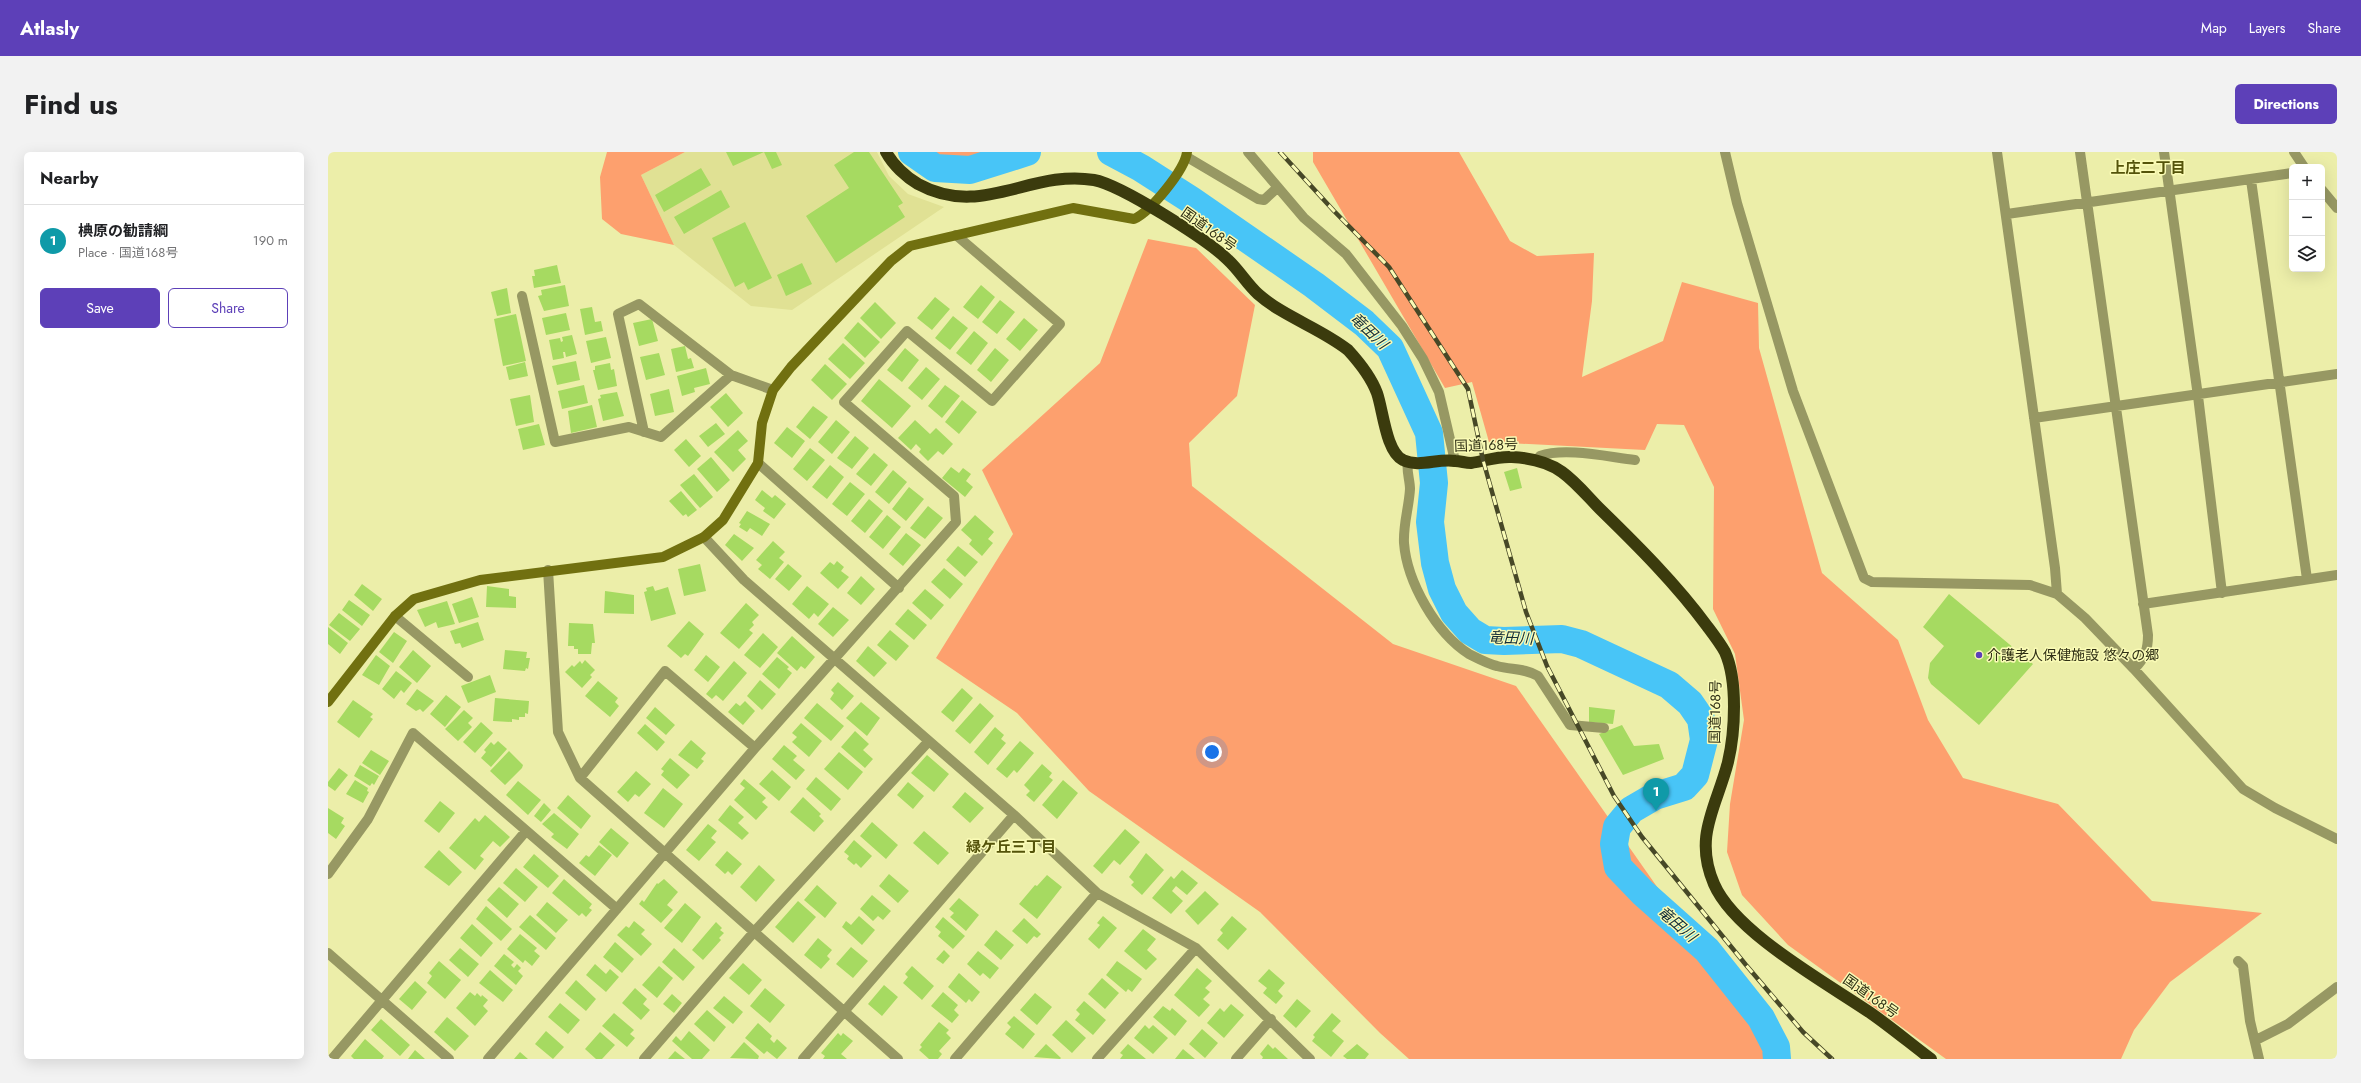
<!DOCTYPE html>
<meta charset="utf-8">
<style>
body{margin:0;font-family:Jost,"Noto Sans JP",sans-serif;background:#f2f2f2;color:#202124}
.controls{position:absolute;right:12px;top:12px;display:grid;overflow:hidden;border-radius:6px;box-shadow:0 4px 16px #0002}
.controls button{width:36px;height:36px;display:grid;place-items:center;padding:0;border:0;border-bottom:1px solid #e0e0e0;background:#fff;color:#202124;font:20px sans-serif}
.you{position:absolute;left:884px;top:600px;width:14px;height:14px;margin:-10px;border:3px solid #fff;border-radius:50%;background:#1a73e8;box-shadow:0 0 0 6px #1a73e833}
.badge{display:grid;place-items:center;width:26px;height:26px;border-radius:50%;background:#5d40b8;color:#fff;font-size:13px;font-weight:700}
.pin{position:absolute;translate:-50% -33px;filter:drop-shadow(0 1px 2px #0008)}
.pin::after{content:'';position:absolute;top:21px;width:14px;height:12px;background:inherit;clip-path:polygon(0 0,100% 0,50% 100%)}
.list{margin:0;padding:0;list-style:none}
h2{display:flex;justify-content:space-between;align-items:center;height:52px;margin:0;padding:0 16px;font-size:17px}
h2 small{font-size:13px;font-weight:400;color:#757577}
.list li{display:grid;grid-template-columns:26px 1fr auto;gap:12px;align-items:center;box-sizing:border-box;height:72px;padding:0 16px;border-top:1px solid #e0e0e0}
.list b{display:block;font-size:15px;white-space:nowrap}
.list p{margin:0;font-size:13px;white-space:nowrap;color:#757577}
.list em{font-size:13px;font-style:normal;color:#757577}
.actions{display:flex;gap:8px;padding:12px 16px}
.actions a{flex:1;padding:9px 0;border:1px solid #5d40b8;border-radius:6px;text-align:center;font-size:14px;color:#5d40b8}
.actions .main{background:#5d40b8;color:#fff}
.icon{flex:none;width:22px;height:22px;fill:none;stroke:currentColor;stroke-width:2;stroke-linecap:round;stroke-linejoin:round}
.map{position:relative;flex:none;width:2009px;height:907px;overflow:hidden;border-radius:6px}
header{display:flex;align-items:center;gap:24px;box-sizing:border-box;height:56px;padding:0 20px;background:#5d40b8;color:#fff}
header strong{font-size:19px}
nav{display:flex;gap:22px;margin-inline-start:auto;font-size:14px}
.intro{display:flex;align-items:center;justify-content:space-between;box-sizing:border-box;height:96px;padding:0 24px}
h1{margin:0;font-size:28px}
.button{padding:10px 18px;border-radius:6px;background:#5d40b8;color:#fff;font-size:14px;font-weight:700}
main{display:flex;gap:24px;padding:0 24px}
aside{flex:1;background:#fff;border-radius:6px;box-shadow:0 4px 16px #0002}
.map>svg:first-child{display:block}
.built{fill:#e0e194}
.forest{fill:#fda06e}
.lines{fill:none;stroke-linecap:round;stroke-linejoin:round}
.river{stroke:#48c5f7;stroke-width:28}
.building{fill:#a6da61}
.street{stroke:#979863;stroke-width:10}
.secondary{stroke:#717010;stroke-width:10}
.highway{stroke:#3b3b0d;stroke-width:12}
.rail-casing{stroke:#474827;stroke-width:4.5}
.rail{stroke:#fafbb6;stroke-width:3;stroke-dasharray:9;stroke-linecap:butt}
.poi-dot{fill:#5d40b8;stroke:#fafbb6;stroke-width:1.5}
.labels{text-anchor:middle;stroke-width:3;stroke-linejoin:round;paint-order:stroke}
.street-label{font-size:14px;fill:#303015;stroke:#fafbb6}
.poi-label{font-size:14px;fill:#303015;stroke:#fafbb6;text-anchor:start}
.neighbourhood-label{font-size:15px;font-weight:bold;fill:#54530a;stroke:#fafbb6}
.water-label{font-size:15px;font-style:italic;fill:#142e39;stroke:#fafbb6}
</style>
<header>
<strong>Atlasly</strong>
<nav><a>Map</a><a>Layers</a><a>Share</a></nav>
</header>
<div class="intro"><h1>Find us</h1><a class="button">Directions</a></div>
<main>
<aside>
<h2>Nearby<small></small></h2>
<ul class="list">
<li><span class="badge" style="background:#0f9aa8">1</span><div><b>椣原の勧請綱</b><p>Place · 国道168号</p></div><em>190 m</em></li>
</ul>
<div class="actions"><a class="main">Save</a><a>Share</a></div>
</aside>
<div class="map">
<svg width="2009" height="907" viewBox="0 0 2009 907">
<rect width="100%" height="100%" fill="#eceea9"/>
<path class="built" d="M357 0H549L561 24 580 42 616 55 464 158 423 154 346 93 313 23Z"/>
<path class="forest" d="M279 0H357L313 23 346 93 293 82 274 67 272 25Z
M594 0H675C645 11 624 20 594 0Z
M985 0H1131L1182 89 1209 104 1266 101 1264 149 1254 225 1335 189 1354 130 1430 151 1431 196 1494 421 1570 488 1600 568 1635 626 1730 652 1824 749 1934 761 1842 830 1806 878 1793 907H1618L1460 793 1414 743 1399 700 1402 652 1416 568 1407 502 1385 457 1386 335 1356 273 1329 272 1317 298 1161 290 1144 230 1117 236 985 10Z
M820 87 868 96 927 153 909 244 861 291 864 334 1065 492 1188 534 1450 907H1081L1052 881 932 760 761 639 689 561 608 506 685 382 654 318 772 211Z"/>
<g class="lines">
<path class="river" d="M584 0 607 16 642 18 699 0
M783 0 813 16 863 48 986 133 1036 171 1062 196 1101 281 1106 331 1102 370 1107 411 1114 437 1126 461 1142 479 1157 488 1176 489 1234 487 1253 492 1341 533 1362 551 1373 567 1376 588 1367 623 1356 635 1327 644 1303 658 1289 675 1286 692 1290 715 1315 741 1379 798 1433 866 1448 895 1449 907"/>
</g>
<path class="building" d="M398 0H436L405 14Z
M436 0H448L454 13 444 17Z
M526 0H541L575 51 570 54 577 65 508 111 478 64 521 36 506 13Z
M373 16 383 33 336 60 327 43Z
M393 38 402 55 356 82 346 65Z
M417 70 444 126 420 138 416 130 407 135 384 86Z
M474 111 484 132 458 144 449 123Z
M229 113 233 131 206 136 204 124H207L206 118Z
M237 133 241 154 216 159 210 144 214 143 213 138Z
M653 133 667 145 650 167 635 155Z
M179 136 183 161 169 164 163 140Z
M607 145 622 157 604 178 589 166Z
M672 148 687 160 669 182 654 170Z
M547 150 568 171 553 187 532 166Z
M264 155 267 170 273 169 275 179 257 183 252 157Z
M238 161 242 178 218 183 214 166Z
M188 162 198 209 175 214 166 167Z
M625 164 640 176 622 198 607 186Z
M696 166 710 178 692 199 678 187Z
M324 167 330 189 311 194 305 171Z
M530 170 552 190 537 206 516 186Z
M646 179 660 191 643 213 628 201Z
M244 183 249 202 238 205 237 200H235L236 206 225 208 221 188 232 186 233 190 235 189 234 185Z
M278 185 283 206 263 211 258 189Z
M515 191 537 211 522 227 500 207Z
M357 194 360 207 363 206 366 216 348 220 343 197Z
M577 196 591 208 574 230 559 218Z
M667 196 681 208 663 230 649 218Z
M331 201 337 223 318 228 312 205Z
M248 209 252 228 229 233 224 214Z
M197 210 200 224 181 228 178 215Z
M282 211 283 218 286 217 289 234 270 238 265 218H267V214Z
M497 212 519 232 504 248 483 228Z
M598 215 612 227 594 248 580 236Z
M378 216 382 232 366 236 367 240 354 244 349 224Z
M551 227 583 254 564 276 533 249Z
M256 233 260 251 234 257 230 239Z
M617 233 632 244 614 266 600 254Z
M341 237 346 260 327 264 322 242Z
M289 240 296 264 275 269 270 247 273 246 272 243Z
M398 241 415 261 400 275 382 255Z
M202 243 206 270 188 274 182 247Z
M634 248 649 260 631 282 617 270Z
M264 253 269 275 243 281 240 259Z
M485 254 500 265 482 287 468 275Z
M508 268 522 280 504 302 490 290Z
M587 268 602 282 608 276 625 292 615 303 610 299 600 309 591 300 593 297 588 292 583 298 570 286Z
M388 271 397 282 380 295 371 284Z
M211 272 217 293 195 298 190 277Z
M459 275 477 289 464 306 446 291Z
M410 278 420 289 410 298 418 307 405 320 386 300Z
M527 284 541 296 524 317 509 306Z
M358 287 373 304 361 315 346 298Z
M482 296 497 308 479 329 465 317Z
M546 301 560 313 543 334 528 322Z
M383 305 402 328 389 340 369 317Z
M502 313 516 325 499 347 484 335Z
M623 315 631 321 635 316 643 322 638 329 645 335 637 345 614 326Z
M1189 316 1194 336 1182 339 1176 320Z
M565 318 579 330 561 352 547 340Z
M366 322 385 345 372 356 352 333Z
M522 330 537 342 519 364 504 352Z
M581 335 596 347 578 369 564 357Z
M434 338 444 346 447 343 458 352 446 367 435 359 437 356 427 348Z
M353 339 369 358 360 365 358 362 355 364 341 349Z
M541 347 555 359 537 381 523 369Z
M600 354 615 366 597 387 582 376Z
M419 359 442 372 434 384 422 376 419 380 411 375 413 372 411 371Z
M559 363 573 375 555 397 541 385Z
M647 363 666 380 660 387 665 391 654 404 641 392 644 388 633 378Z
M578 381 593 393 575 414 561 402Z
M406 382 426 396 414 409 397 393Z
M445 389 457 400 451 406 456 410 442 427 430 417 434 413 428 408Z
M630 394 650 410 637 425 618 408Z
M509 409 516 415 513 419 521 425 510 437 492 421 502 410 506 413Z
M372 412 378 439 356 444 350 417Z
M460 412 474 424 461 439 447 427Z
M616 416 635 432 622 447 603 430Z
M533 424 547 437 533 453 519 441Z
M34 432 54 447 45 459 26 443Z
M159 434 181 437V444L188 445V456L158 455Z
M325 434 327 439 340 435 348 462 323 469 316 440 319 439 318 436Z
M479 434 501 452 490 465 486 461 481 467 464 452Z
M597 437 616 453 603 468 584 451Z
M277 439 306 443V462L276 461Z
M1621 442 1705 512 1651 573 1603 532 1600 526 1602 511 1616 494 1595 475Z
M144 445 151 465 131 471 124 452Z
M21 448 42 463 34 474 14 458Z
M119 449 127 472 110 476 108 470 97 475 89 458Z
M418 451 431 463 424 470 426 473 421 478 425 481 411 497 392 481Z
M505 455 521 468 505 485 490 472Z
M580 457 599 473 586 488 567 472Z
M11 461 32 477 22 489 1 473Z
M361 469 376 482 360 504 357 502 353 506 339 494Z
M150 470 156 488 134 496 132 491 127 492 122 479Z
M241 471 265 472 267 491H264L263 502H250V497H246V494H240Z
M0 475 20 491 12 502 0 492Z
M562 478 581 494 568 509 549 493Z
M66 480 79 489 65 511 51 500Z
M435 481 450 495 432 516 416 503Z
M464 484 487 505 477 517 473 514 469 519 449 501Z
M540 494 559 511 546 525 528 509Z
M85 498 103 514 89 531 71 515Z
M177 498 199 500 198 506H202L200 517 198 516 197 519 175 517Z
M48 503 62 514 51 533 34 523Z
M378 503 392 515 380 530 366 518Z
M449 505 461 515 459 517 464 521 451 537 434 522Z
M257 508 267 518 262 523 264 525 254 536 237 520 244 513 246 515 252 509 254 512Z
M406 509 419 521 395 549 388 543 384 547 378 542Z
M68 519 84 531 76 541 73 538 66 547 54 537Z
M162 523 168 540 140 551 133 534Z
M432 528 448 542 434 558 419 544Z
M270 529 290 546 287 550 291 554 282 565 257 544Z
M510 530 526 544 514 558 502 547 506 541 503 538Z
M634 536 645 546 625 570 613 560Z
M89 537 106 549 95 560 92 557 88 559 78 552Z
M118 543 133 555 117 575 102 562Z
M167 546 201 549 200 562 197 561V565H191V568L184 567V570L165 569Z
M25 548 45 562 42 565 45 567 31 586 9 570Z
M417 549 427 559 415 573 400 560 408 551 412 554Z
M533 550 552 566 539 584 518 566Z
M489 551 516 574 503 589 476 566Z
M652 551 666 564 642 592 627 579Z
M327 555 347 573 338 583 318 566Z
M1261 555 1287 558 1285 572 1261 570Z
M136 558 145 566 140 571 144 575 130 589 117 577Z
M153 570 165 581 147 601 135 590Z
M473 571 494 589 481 605 464 590 469 585 464 581Z
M317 572 337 590 329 599 309 581Z
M1294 573 1306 594 1331 592 1336 607 1295 623 1271 582Z
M667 575 676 583 673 587 678 591 660 613 646 600Z
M527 579 541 592 535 598 545 607 537 616 513 595Z
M363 588 378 601 373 607 376 609 369 617 350 603Z
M170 589 179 597 163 615 153 606 158 600 156 598 163 590 166 593Z
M692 589 706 601 689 621 686 618 679 626 668 617Z
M456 593 469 604 465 608 477 618 468 628 444 607Z
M43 598 61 609 52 623 34 611Z
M181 599 195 613 194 616 177 633 162 619Z
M511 600 535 620 520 638 496 617Z
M599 603 621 622 606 640 583 621Z
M342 606 362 623 349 637 333 623 336 619 333 617Z
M714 612 724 621 721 625 725 628 706 650 698 643 702 639 696 633Z
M32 613 51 624 46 633 44 631 42 634 26 624Z
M11 616 20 623 7 639 0 634V630Z
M444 618 463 635 451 649 431 632Z
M308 619 323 632 311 645 307 642 300 650 289 640Z
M488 625 513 647 503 659 478 637Z
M416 627 438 646 434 650 440 655 428 668 406 648 417 636 412 632Z
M27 628 40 636 39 639 41 640 35 651 18 642Z
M735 628 750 641 729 667 714 653Z
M190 629 213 648 200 663 178 643Z
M580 630 596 644 585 657 569 643Z
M335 636 355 652 336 676 316 661Z
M637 640 656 656 642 671 624 655Z
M240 643 263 664 253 677 229 656Z
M475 645 493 662 491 664 496 669 486 680 462 660Z
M112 649 127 661 111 681 96 669Z
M216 651 223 658 213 670 206 664Z
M402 653 416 665 410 671 421 681 414 688 390 668Z
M0 656 16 666 13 671 17 674 8 687 0 681Z
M226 661 251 682 239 697 223 685 226 682 214 672Z
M157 663 182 685 172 695 165 689 152 704 156 707 147 718 121 696 147 666 151 670Z
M544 670 570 693 558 707 532 684Z
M380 672 389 679 383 686 388 690 371 709 358 698Z
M283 676 301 691 289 706 271 690Z
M797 677 812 690 792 713 786 708 774 722 765 714Z
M596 679 621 701 610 713 585 691Z
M526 688 544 704 533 716 528 711 526 713 519 707 521 704 516 700Z
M271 693 284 703 267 724 251 711 258 703 261 705Z
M111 698 134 720 121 734 96 715Z
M399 699 414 712 404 723 400 719 397 722 387 713Z
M818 701 836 718 814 743 803 733 806 730 801 725Z
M206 702 231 724 220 736 195 715Z
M431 713 447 728 428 750 412 735Z
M188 716 210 735 197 750 175 731Z
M854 718 870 731 859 743 848 734 844 739 855 749 843 762 824 746 843 724 846 727Z
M561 722 581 739 570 751 551 734Z
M719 723 734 735 709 767 691 752 707 733 709 734Z
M236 727 264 752 261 756 264 758 258 765 254 761 251 764 224 741Z
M336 727 350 740 339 753 345 758 333 771 311 752 314 748 316 750 329 731 330 732Z
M489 733 509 751 497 766 476 748Z
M171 735 191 752 179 766 159 748Z
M877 739 891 752 870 773 857 759Z
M544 743 563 759 555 768 550 764 545 769 532 757Z
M631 746 651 763 638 779 622 765 626 761 621 757Z
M470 749 488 765 465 791 447 775Z
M219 750 240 768 228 781 208 763Z
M357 751 373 765 354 791 336 776Z
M158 754 184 777 173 789 148 767Z
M202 763 228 786 218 798 191 775Z
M531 764 547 778 534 793 514 775 518 769 523 773Z
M775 764 789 776 771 797 760 787 772 773 769 771Z
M904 764 919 777 900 798 889 788 895 781 892 778Z
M615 765 637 784 625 797 610 784 613 780 607 775Z
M696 766 713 782 709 786 706 784 699 792 684 779Z
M306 769 317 778 313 782 324 792 313 804 289 783 298 774 301 776Z
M388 770 394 776 392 778 396 781 391 786 393 788 375 808 364 798Z
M144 772 165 791 153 805 132 786Z
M815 777 828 787 819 798 829 807 818 818 796 799Z
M668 778 686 793 673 808 656 793Z
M192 782 209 796 206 799 212 804 204 814 197 808 195 811 179 797Z
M490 786 504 798 499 804 502 807 493 817 476 803Z
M287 790 306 807 294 821 275 805Z
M523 795 540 809 525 826 508 812Z
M132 796 151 812 140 825 121 808Z
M346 796 367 815 355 829 334 810Z
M616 798 622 804 615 812 608 807Z
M650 799 671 816 662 827 655 821 652 824 639 812Z
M176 802 186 810 183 813 186 816 189 812 193 816 190 819 195 824 188 833 166 814Z
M111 809 133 828 117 847 99 831 104 824 101 821Z
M789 809 814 827 804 840 800 837 798 840 778 823Z
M415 811 434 828 421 843 401 826Z
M267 812 278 822 282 817 291 825 278 840 258 823Z
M331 814 345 826 329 846 314 833Z
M584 814 606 834 594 848 575 831 580 825 577 822Z
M869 816 884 829 877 836 882 840 875 847 882 853 871 865 846 843Z
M941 817 957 831 950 839 955 844 948 852 935 841 939 836 930 829Z
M162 818 185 838 175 850 151 831Z
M631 821 652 840 644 850 641 847 638 851 620 835Z
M774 826 791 841 777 857 760 842Z
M248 828 268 847 258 859 237 841Z
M87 829 99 840 84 858 71 847Z
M556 833 570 845 554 864 540 852Z
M307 836 319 847 315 852 322 858 313 868 294 851Z
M437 836 457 853 442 871 422 854Z
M142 840 147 844 149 841 153 845 154 843 160 848 155 854 160 859 147 874 128 856Z
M615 840 630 853 626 858 631 863 624 871 603 854Z
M707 841 724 855 709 873 692 858Z
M344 842 354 851 346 861 335 852Z
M396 844 415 860 405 872 385 856Z
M969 847 983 859 968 876 955 864Z
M756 849 778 868 765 883 747 868 752 862 748 858Z
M232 851 252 868 240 882 220 865Z
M903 852 916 863 896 886 879 871 892 856 896 860Z
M835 854 842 859 844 856 859 869 847 884 825 865Z
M379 858 398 875 386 890 366 872Z
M286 861 306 878 302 882 307 886 299 895 274 874Z
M1004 861 1013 869 1004 879 1016 889 1003 905 984 889 987 885 985 883Z
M686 864 707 882 695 897 677 882 683 875 679 871Z
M119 865 141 884 127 899 106 880Z
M53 867 82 893 72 904 43 878Z
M738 868 758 886 744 901 724 883Z
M611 870 621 878 618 881 623 886 611 899 614 902 610 907H601L591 898 594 895 592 893Z
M430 871 444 884 442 887 446 891 449 887 459 896 449 907 439 899 436 902 417 886Z
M817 873 821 877 825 873 840 886 825 902 806 886Z
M874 877 890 891 877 906 861 892Z
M218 879 236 895 225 907 207 892Z
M361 879 382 898 374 907H364L344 889 348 884 353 889Z
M272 880 287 893 274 907H268L257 897Z
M510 881 513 884 515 881 525 889 513 902 519 907H495L497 904 493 901Z
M37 887 56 904 54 907H26L23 904Z
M416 890 431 904 430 907 402 906Z
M718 892 733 906 732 907 706 905Z
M800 892 818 907H792L795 903 792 901Z
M940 892 945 897 947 895 960 907H934L935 905 932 902Z
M1029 892 1041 902 1037 907H1019L1015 904Z
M855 897 867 907H847Z
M87 898 97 907H80Z
M347 899 357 907H340Z
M192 900 200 907H186Z"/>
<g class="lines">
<path class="street" d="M920 0 976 66 1018 102 1074 174 1095 207 1111 240 1127 309
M1397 0 1409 51 1465 239 1536 426 1544 430 1702 433 1729 442 1757 466 1806 517 1915 637 1947 656 2009 687
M1669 0 1727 416 1729 442
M1752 0 1820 483C1820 498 1817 506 1806 517
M1836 0 1870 244 1894 441
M1966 0 1976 15
M859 5 930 47 936 48 949 36
M1923 28 1979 427
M1994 38 2009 56
M1679 62 1964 21
M194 144 227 290 301 275 333 285 403 223 445 238
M1706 266 2009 222
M316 280 290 162 311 152 403 223
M1209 308 1212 304C1237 295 1280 305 1307 308
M1080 310C1078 318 1082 328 1082 337 1081 355 1075 373 1076 391 1079 430 1108 481 1141 502 1149 506 1160 512 1169 514 1183 518 1197 516 1210 524L1242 573 1276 576
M430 311 571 436
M376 385 416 428 686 663 769 741 868 796 982 907
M220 418 230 580 252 626 570 907
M1815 452 2009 423
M67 464 140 525
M252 626 337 519 427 596
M0 722 40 667 85 581 289 757
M0 801 121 907
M1910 809 1915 814 1922 869 1931 907
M1928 888 1960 872 2009 835
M4 907 198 679
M160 907 427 596 628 370 626 344 516 250 579 179 664 249 732 172 628 83
M316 907 426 780 600 590
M475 907 686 663
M627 907 769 741
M769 907 868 796
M908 907 943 867"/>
<path class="secondary" d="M0 550 67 464 86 447 152 428 335 405 376 385 395 368 430 311 434 271 445 238 463 215 563 109 582 94 745 56 806 67C822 60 857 18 859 0"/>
<path class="highway" d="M558 0C565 13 578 25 590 32 654 67 702 17 766 28 793 33 880 88 900 108 911 118 919 132 930 142 956 165 992 176 1020 198 1031 210 1043 225 1049 241 1055 258 1058 300 1075 308 1091 316 1110 306 1127 309 1133 309 1137 311 1143 311 1157 309 1170 304 1184 305 1202 306 1220 310 1234 320 1248 330 1260 345 1272 357 1310 394 1348 432 1379 474 1385 482 1392 491 1397 500 1410 529 1407 580 1400 610 1389 654 1365 684 1386 732 1407 781 1499 831 1544 862 1564 876 1583 892 1603 907"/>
<g class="rail-casing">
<path id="rail" d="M952 0 1006 59 1061 115 1140 237 1155 308 1198 460 1219 514 1286 644 1314 685 1418 813 1475 880 1504 907"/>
</g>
<use href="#rail" class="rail"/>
</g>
<circle class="poi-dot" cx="1651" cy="503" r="4"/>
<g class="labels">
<g class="street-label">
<text transform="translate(881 77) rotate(35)" y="5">国道168号</text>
<text transform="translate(1158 293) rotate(-2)" y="5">国道168号</text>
<text transform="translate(1387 560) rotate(-89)" y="5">国道168号</text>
<text transform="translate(1543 844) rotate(35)" y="5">国道168号</text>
</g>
<g class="poi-label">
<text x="1659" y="508">介護老人保健施設 悠々の郷</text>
</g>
<g class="neighbourhood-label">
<text x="1820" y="21">上庄二丁目</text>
<text x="683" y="700">緑ケ丘三丁目</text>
</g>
<g class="water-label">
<text transform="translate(1041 179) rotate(43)" y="5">竜田川</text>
<text transform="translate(1183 486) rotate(2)" y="5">竜田川</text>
<text transform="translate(1349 772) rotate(41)" y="5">竜田川</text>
</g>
</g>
</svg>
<div class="controls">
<button>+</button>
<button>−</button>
<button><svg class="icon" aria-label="layers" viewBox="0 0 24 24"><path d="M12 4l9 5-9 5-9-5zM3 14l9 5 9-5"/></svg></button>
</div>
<div class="you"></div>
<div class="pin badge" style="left:1328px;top:659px;background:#0f9aa8">1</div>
</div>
</main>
